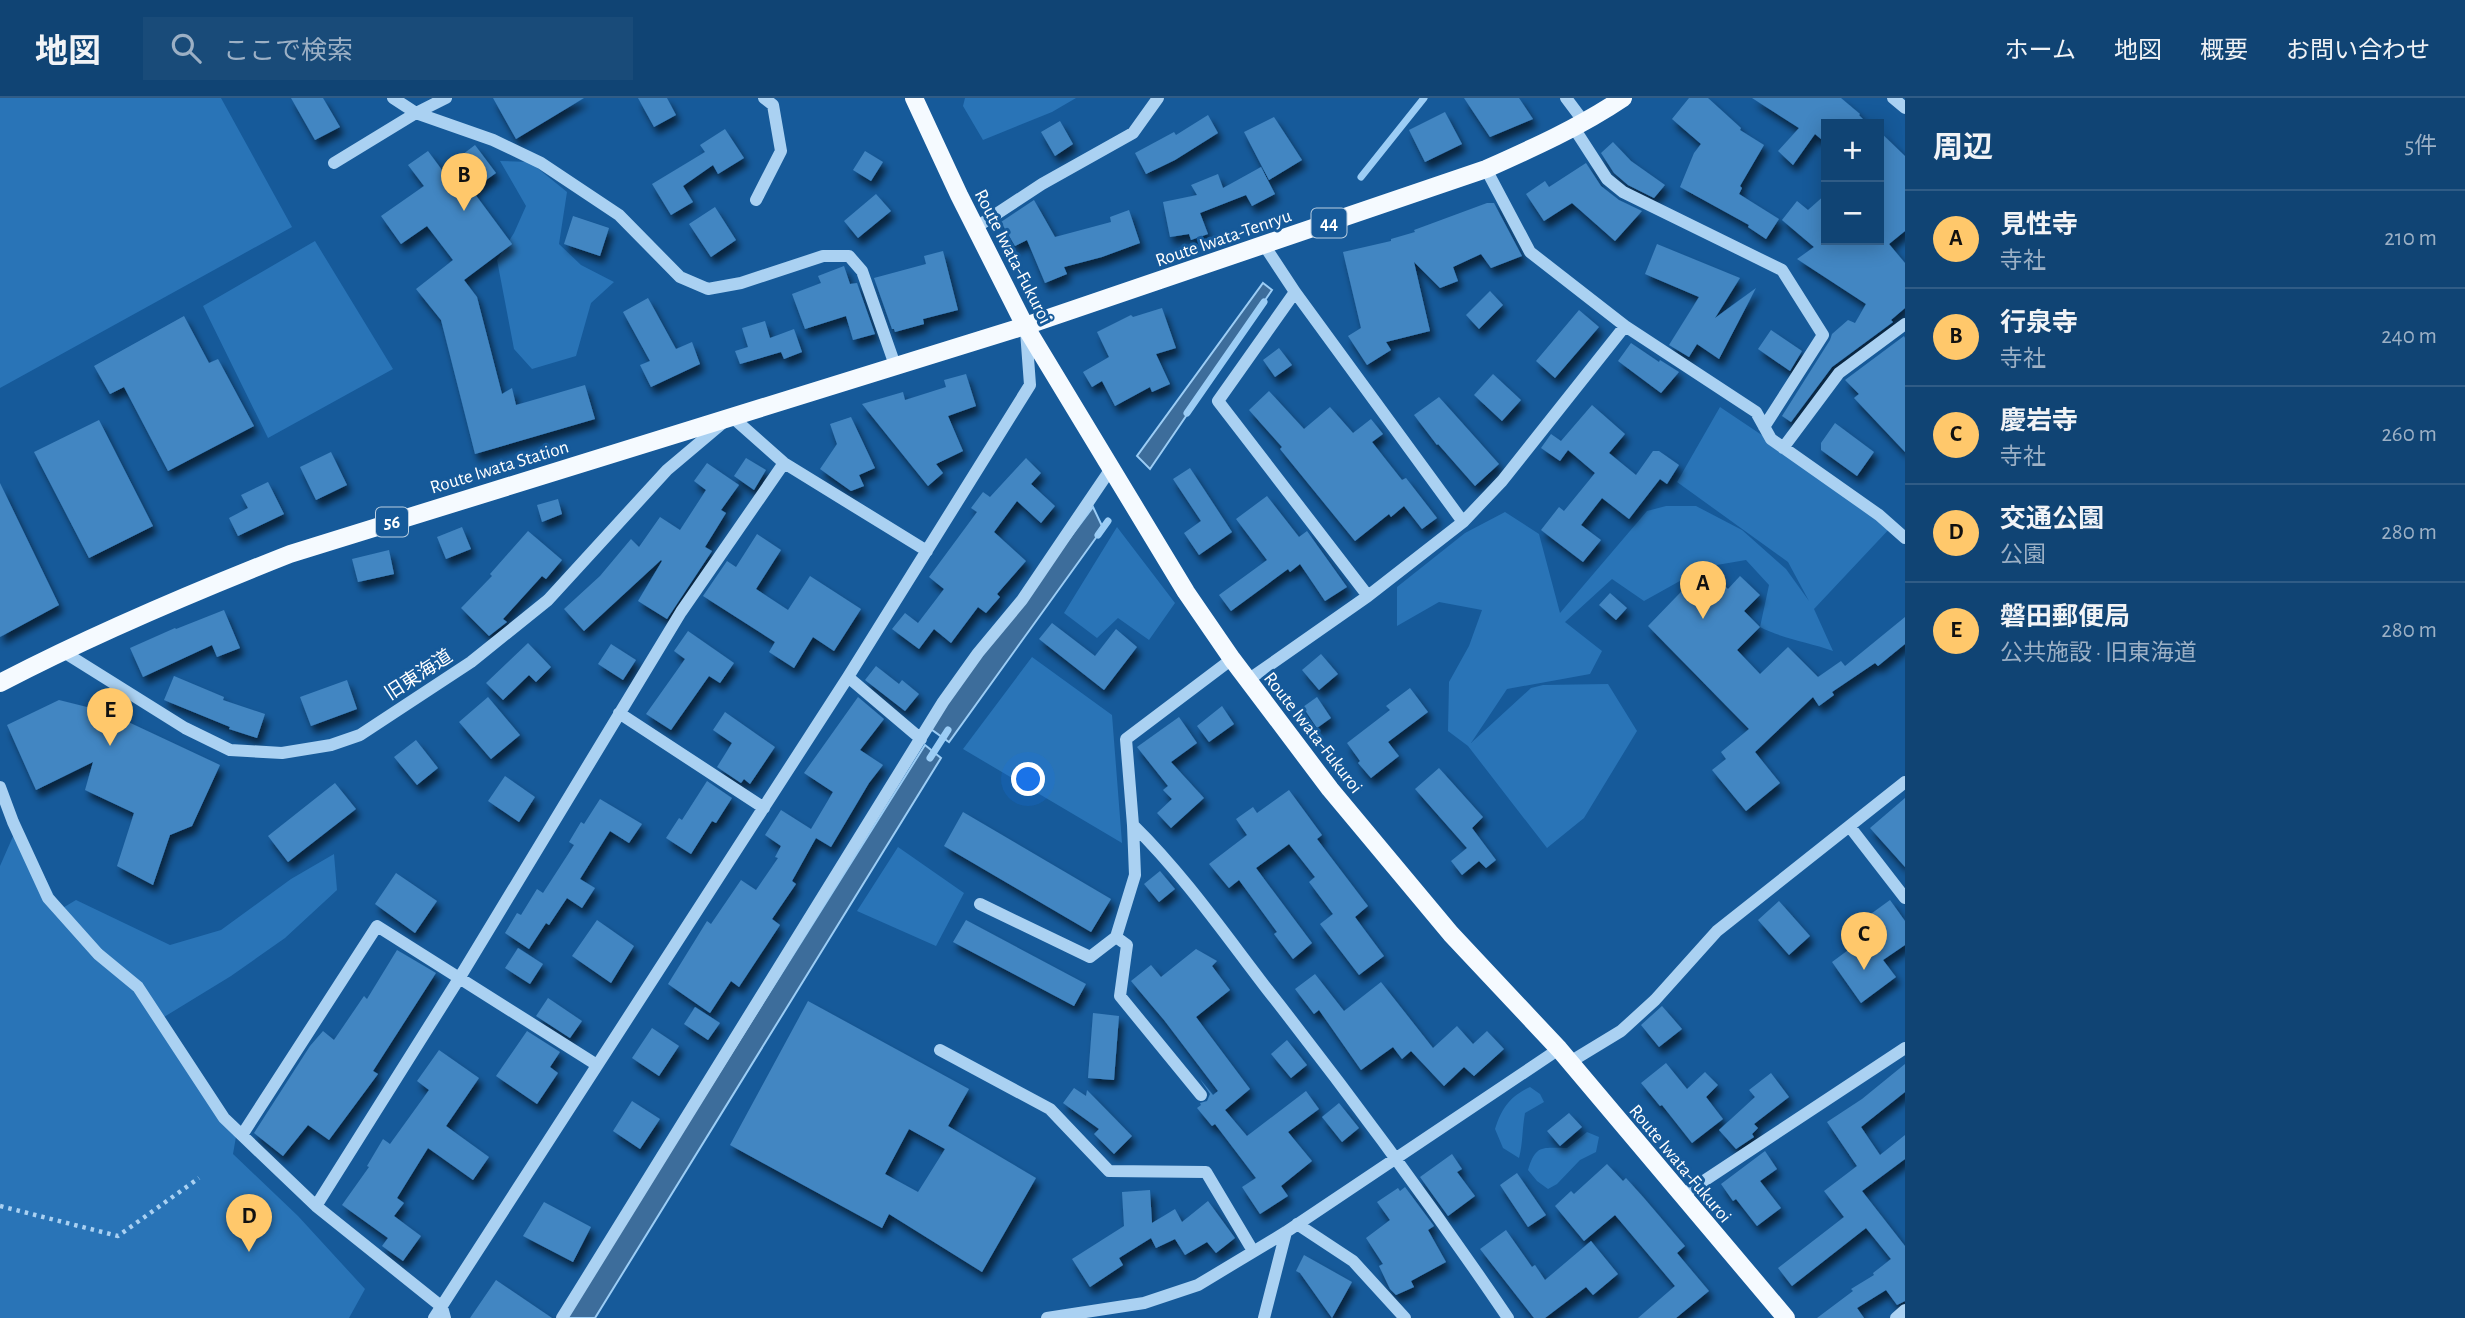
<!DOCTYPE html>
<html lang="ja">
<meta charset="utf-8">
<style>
body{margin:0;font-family:"Alegreya Sans","Noto Sans JP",sans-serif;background:#194b79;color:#f1f3f6}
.controls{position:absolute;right:21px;top:21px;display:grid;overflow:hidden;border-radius:0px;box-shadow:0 4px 18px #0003}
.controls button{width:63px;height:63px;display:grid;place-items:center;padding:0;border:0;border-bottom:2px solid #305c86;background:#104474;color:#f1f3f6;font:35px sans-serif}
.you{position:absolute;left:1029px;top:682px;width:24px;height:24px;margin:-18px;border:5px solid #fff;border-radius:50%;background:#1a73e8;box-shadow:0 0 0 10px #1a73e833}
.badge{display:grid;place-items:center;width:46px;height:46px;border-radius:50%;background:#ffc86b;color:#111;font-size:23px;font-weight:700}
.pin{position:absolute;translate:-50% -58px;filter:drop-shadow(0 2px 4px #0008)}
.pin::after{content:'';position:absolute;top:37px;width:24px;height:21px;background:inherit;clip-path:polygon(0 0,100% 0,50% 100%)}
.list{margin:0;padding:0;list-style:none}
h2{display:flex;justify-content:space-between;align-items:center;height:91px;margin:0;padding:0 28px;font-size:30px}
h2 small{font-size:23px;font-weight:400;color:#9cb0c5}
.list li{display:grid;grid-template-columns:46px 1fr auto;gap:21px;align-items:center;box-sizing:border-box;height:98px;padding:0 28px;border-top:2px solid #305c86}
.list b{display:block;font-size:26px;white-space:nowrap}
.list p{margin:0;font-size:23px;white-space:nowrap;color:#9cb0c5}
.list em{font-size:23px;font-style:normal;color:#9cb0c5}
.icon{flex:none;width:38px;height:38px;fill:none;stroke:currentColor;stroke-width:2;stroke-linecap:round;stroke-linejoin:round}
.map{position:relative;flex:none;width:1905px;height:1220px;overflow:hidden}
header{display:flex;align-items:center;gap:42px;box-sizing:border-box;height:98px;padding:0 35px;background:#104474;border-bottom:2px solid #305c86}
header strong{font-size:33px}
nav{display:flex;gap:38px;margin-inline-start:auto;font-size:24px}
.search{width:490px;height:63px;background:#194b79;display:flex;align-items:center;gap:18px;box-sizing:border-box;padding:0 24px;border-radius:0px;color:#9cb0c5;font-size:26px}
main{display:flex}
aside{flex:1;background:#104474}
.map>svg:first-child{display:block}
.green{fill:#2974b7}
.water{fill:#3d6d9b;stroke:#9ccdf5;stroke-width:2}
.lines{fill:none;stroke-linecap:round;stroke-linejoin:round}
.stream{stroke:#9ccdf5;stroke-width:7}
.building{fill:#4386c2;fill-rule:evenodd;filter:url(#shadow)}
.path{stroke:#aad1f2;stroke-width:4.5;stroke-dasharray:3.5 5;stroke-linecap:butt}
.minor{stroke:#aad1f2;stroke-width:12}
.major{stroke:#f5faff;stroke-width:18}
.labels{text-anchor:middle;stroke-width:6;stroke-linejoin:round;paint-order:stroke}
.shield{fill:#165a9a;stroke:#b9cee1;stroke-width:2}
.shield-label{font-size:18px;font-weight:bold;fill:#fff}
.street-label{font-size:19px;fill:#fff;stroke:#165a9a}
</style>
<header>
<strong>地図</strong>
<div class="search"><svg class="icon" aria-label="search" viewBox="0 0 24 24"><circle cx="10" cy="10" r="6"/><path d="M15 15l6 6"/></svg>ここで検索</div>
<nav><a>ホーム</a><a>地図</a><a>概要</a><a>お問い合わせ</a></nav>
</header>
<main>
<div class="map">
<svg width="1905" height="1220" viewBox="0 0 1905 1220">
<defs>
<filter id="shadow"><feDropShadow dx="4" dy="7" stdDeviation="3.5" flood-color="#0009"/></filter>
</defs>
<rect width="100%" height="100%" fill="#165a9a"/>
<path class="green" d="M0 0H221L292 129 0 290Z
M965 0H1076L1052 14 983 42 963 8Z
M500 63 530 64 567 94 559 146 581 167 614 184 591 205 576 258 532 271 514 251 497 162 514 135 526 108Z
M315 143 393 271 268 340 203 208Z
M1720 309 1827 381 1892 428 1814 511 1833 553C1809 544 1783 541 1760 529L1769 487 1746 462 1705 469 1644 503 1612 481 1565 524 1602 553 1590 576 1507 591 1471 645 1531 590 1543 587 1608 586 1637 633 1584 720 1547 750 1468 648 1448 633 1449 584 1469 548 1482 512 1439 504 1397 528V489L1465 435 1505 414 1539 436 1560 515 1647 413 1666 408H1696L1742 432 1786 471 1809 503 1788 464 1677 384Z
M1117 429 1175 505 1149 542 1118 520 1097 540 1064 515Z
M1032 559 1112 617 1122 745 963 651Z
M18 727 61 811 76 802 170 847 221 832 291 781 334 756 337 792 285 840 231 878 164 919 237 1033 233 1056 298 1118 365 1191 349 1220H0V768Z
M898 749 964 795 936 848 857 813Z
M1530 989 1540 996 1544 1004 1525 1015C1522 1031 1523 1045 1519 1060L1503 1050 1495 1031C1502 1010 1509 999 1530 989Z
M1587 1034 1599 1039 1596 1054 1580 1062 1557 1086 1548 1091 1537 1083 1528 1072C1536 1046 1542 1050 1567 1050Z"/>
<path class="water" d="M1263 185 1272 192 1150 371 1137 358Z
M1093 409 1103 430 949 644 928 629Z
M925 647 941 660 595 1220H565Z"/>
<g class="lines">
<path class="stream" d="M1361 79 1424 0
M1187 315 1264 204
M1098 437 1108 423
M930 660 948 632"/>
</g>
<path class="building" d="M291 0H323L340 29 315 42Z
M493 0H584L516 41Z
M638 0H667L676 17 654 29Z
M1464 0H1519L1533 21 1490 39Z
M1689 0H1708L1741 30 1740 32 1764 47 1740 88 1742 90 1739 96 1779 121 1766 141 1748 129 1749 127 1680 89 1694 55 1701 46 1672 21Z
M1752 0H1841L1860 16 1859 17 1868 26H1826V35L1821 41 1815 36 1793 67 1778 53 1799 30Z
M1445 14 1462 46 1425 64 1409 32Z
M1208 17 1218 35 1175 62 1146 76 1135 55 1174 34 1176 37Z
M1274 19 1302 62 1269 82 1244 34Z
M1060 23 1073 46 1055 58 1041 34Z
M725 31 744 60 718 76 713 67 683 88 693 104 671 117 652 86 705 54 700 47Z
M1879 33 1905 58V133L1889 146 1905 165V210L1891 222 1893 224 1832 269 1791 324 1782 318 1830 242 1832 236 1848 222 1855 225 1866 206 1797 161 1814 149 1782 122 1797 103 1808 112 1826 96V142H1879Z
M1613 44 1631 63 1665 87 1654 100 1628 87 1614 75 1601 55Z
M475 47 496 75 472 92 512 146 464 182 477 199 502 296 512 290 516 307 585 287 595 321 475 356 441 222 416 191 453 162 427 128 401 146 381 118 424 88 408 67 428 53 442 72Z
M865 53 883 64 871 83 853 72Z
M1586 65 1601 88 1619 102 1642 113 1615 143 1572 105 1544 123 1526 96 1545 83 1549 89Z
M1261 69 1275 96 1252 108 1246 97 1200 115 1208 136 1191 142 1189 136 1170 139 1163 104 1197 97 1191 87 1218 76 1223 90Z
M876 96 891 113 858 140 844 123Z
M1034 102 1055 139 1111 124 1110 119 1129 112 1140 145 1102 159 1064 169 1067 176 1045 185 1027 142 1015 148 1001 124Z
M1487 105H1494L1522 158 1491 170 1481 156 1453 169 1458 183 1440 190 1414 164 1430 233 1386 244 1391 252 1367 267 1348 238 1361 230 1343 154 1391 143V141L1415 134 1414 132Z
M715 109 736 142 711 159 689 126Z
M573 118 609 130 600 158 564 146Z
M1657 146 1740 180 1715 220 1756 190 1719 261 1697 246 1689 259 1669 247 1699 199 1645 176Z
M943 153 958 212 923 221 924 226 895 234 894 231H892L874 180 926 166 924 158Z
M844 168 850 186 857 185 875 236 853 242 846 218 805 231 792 196 821 185 818 178Z
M1490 193 1503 207 1479 231 1466 217Z
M648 200 676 251 692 244 700 266 651 289 640 267 650 263 623 214Z
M1162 210 1176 250 1156 256 1170 286 1152 294 1150 289 1115 308 1102 283 1092 289 1083 274 1109 259 1097 234 1131 217 1133 219Z
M1579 212 1599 229 1555 280 1536 263Z
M184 218 209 265 218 261 254 328 168 373 124 289 110 296 94 268Z
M765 223 770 240 794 231 802 254 784 261 781 254 740 266 735 253 748 249 742 230Z
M1771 232 1802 253 1790 273 1758 251Z
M1904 238 1905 240V354L1854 300 1859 296 1845 282Z
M1631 245 1659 264 1660 262 1679 274 1661 295 1618 263Z
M1279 250 1292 267 1275 279 1263 262Z
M966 276 976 308 948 318 963 353 936 366 943 375 928 388 862 306 903 294 905 302 946 289 944 282Z
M1493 276 1521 302 1502 323 1474 297Z
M1269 293 1304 331 1330 309 1353 335 1371 321 1383 336 1372 344 1402 382 1406 380 1437 420 1422 431 1404 408 1391 419 1389 416 1355 443 1280 351 1282 349 1249 312Z
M1439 299 1499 366 1475 388 1438 346 1437 347 1414 317Z
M1592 307 1625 336 1609 355 1636 377 1653 353H1659L1679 367 1667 386 1660 381 1629 421 1602 400 1581 427 1601 442 1583 464 1541 432 1559 409 1564 413 1595 375 1568 352 1560 363 1541 350 1551 336 1561 343Z
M851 319 875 370 859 377 864 388 851 393 820 371 837 346 830 326Z
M99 322 153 428 89 460 34 354Z
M1835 325 1874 354 1857 378 1821 352V345Z
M331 354 347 387 316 402 300 369Z
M746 360 766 372 754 392 734 378Z
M1026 360 1041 375 1031 386 1055 408 1041 425 1017 403 994 434 1026 463 997 496 1000 499 986 515 978 509 951 545 934 531 919 551 892 531 905 515 918 525 944 491 929 479 977 414 971 410 983 394 990 399Z
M707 365 739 387 721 412 726 415 705 449 712 453 667 521 638 503 662 463 661 462 584 533 564 511 600 478 631 441 639 449 660 419 680 432 706 392 694 383Z
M1190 370 1232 434 1199 457 1184 435 1201 423 1173 381Z
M268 384 284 416 238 438 229 420 248 410 241 397Z
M0 385 59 507 0 539Z
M1267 398 1299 439 1307 433 1347 489 1325 503 1300 466 1290 474 1288 471 1231 513 1219 497 1267 462 1236 421Z
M558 401 562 416 542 424 537 407Z
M462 429 471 451 446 461 437 439Z
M528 433 562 462 546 481 542 478 503 521 507 524 489 538 461 510 492 478 490 476Z
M757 436 781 452 756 491 788 512 810 478 861 511 834 553 813 539 794 570 769 554 775 544 703 498 727 463 736 469Z
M389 452 394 476 358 484 352 461Z
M1705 469 1728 491 1740 478 1760 497 1744 513 1760 529 1737 552 1760 576 1788 549 1818 579 1841 563 1845 568 1905 519V546L1878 568 1875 565 1832 594 1834 597 1819 608 1813 599 1755 654 1780 685 1746 713 1712 672 1726 661 1721 654 1749 631 1648 528Z
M1610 495 1627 510 1616 522 1599 507Z
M224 512 240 550 217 559 212 547 143 579 130 550 175 530 176 531Z
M1052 525 1095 558 1116 531 1137 549 1104 592 1039 541Z
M688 533 734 565 720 585 709 578 671 632 646 616 685 561 674 553Z
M528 545 551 569 536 584 529 577 503 602 486 585Z
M611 546 636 562 623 582 598 566Z
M1321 556 1338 576 1319 592 1302 572Z
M876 568 899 586 902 582 919 596 905 613 865 582Z
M174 578 224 599 223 602 265 616 257 640 229 631 230 629 164 602Z
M347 582 357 611 311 628 300 599Z
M1410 590 1428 614 1388 644 1399 658 1371 680 1358 665 1360 663 1347 645 1390 612 1386 608Z
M488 599 520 637 491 661 459 624Z
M858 599 884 621 860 652 883 667 869 685 831 749 816 740 792 783 796 786 772 821 780 827 739 889 731 883 710 915 668 886 707 823 711 826 741 782 756 792 778 760 775 759 781 748 765 737 781 712 811 731 833 694 804 675Z
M1317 599 1331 620 1317 630 1303 609Z
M59 602 107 614 220 667 192 728 170 737 153 787 117 768 134 715 85 692 93 664 36 692 7 627Z
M1222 608 1234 626 1209 644 1197 628Z
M725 614 775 649 750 686 744 681 741 685 717 669 732 645 713 632Z
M1179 619 1197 645 1171 664 1204 700 1171 730 1157 715 1172 701 1163 692 1168 688 1137 649Z
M416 642 438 670 417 687 394 659Z
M1439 670 1483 719 1472 730 1496 762 1486 770 1479 763 1462 777 1451 763 1467 750 1415 691Z
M505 678 535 699 519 724 488 703Z
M707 683 732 700 716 725 712 723 691 756 666 740 679 720 682 722Z
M335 685 356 711 288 764 268 738Z
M1289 692 1322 737 1317 741 1368 808 1355 819 1384 858 1359 877 1320 826 1333 816 1309 784 1315 779 1289 746 1256 770 1312 845 1293 861 1274 836 1277 834 1239 782 1229 790 1209 766 1247 737 1236 721 1253 709 1257 715Z
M1905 700V769L1870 730Z
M600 701 642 726 629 745 610 733 580 781 595 790 582 810 567 800 549 827 546 825 529 851 505 835 517 815 521 817 537 791 543 795 574 747 569 744 581 724 584 726Z
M963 714 1111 801 1091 834 944 748Z
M1160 773 1175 791 1159 804 1144 786Z
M396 775 437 803 415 835 375 806Z
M1890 802 1905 823V847L1883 862 1896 879 1861 905 1832 864 1855 847 1846 834Z
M1779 803 1810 838 1789 857 1758 822Z
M597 822 634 848 611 885 572 858Z
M966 822 1086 886 1074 908 953 844Z
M518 850 543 866 530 886 505 870Z
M1196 851 1217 863 1212 868 1230 892 1196 919 1250 991 1225 1012 1247 1038 1306 993 1319 1011 1288 1034 1312 1063 1281 1088 1288 1098 1260 1116 1242 1089 1256 1080 1215 1026 1212 1028 1197 1010 1201 1007 1200 1005 1207 1003 1210 996 1200 981 1213 997 1218 993 1164 922 1131 883 1151 867 1161 879Z
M397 852 436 875 373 973 378 976 329 1042 308 1027 283 1058 254 1035 310 948 323 933 334 942 364 898 367 901Z
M1315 876 1344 913 1381 884 1433 950 1457 928 1473 946 1487 933 1504 951 1474 978 1464 969 1444 988 1411 953 1402 961 1393 949 1361 972 1319 912 1314 916 1295 891Z
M548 900 582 923 570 940 536 918Z
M808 903 969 991 948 1028 1036 1080 982 1174 889 1116 882 1130 730 1047ZM909 1031 945 1051 918 1094 885 1076Z
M1662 908 1682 931 1659 949 1641 927Z
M695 909 720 925 708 942 684 926Z
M1093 915 1119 918 1114 982 1088 980Z
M652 930 679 948 659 978 632 960Z
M527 933 560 954 550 969 558 975 537 1006 496 978Z
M1287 942 1307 967 1291 980 1271 956Z
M439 952 479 980 446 1028 489 1059 473 1082 428 1050 397 1100 404 1105 394 1118 421 1138 403 1163 382 1148 388 1140 342 1107 369 1069 367 1068 383 1041 390 1046 429 992 417 983Z
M1666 965 1687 991 1705 974 1718 987 1706 999 1723 1021 1692 1045 1662 1007 1660 1008 1641 985Z
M1905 966V994L1861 1029 1880 1057 1905 1037V1061L1862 1093 1905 1148V1203L1897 1207 1886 1192 1857 1210 1864 1220H1817L1853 1193 1851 1191 1874 1177 1873 1175 1891 1161 1866 1130 1792 1188 1778 1170 1844 1119 1824 1093 1857 1068 1827 1024 1862 1001Z
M1771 975 1789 999 1754 1026 1758 1030 1752 1036 1754 1039 1736 1051 1719 1032 1755 999 1749 992Z
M1074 990 1086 998 1087 992 1132 1038 1114 1056 1094 1036 1099 1031 1063 1005Z
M632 1003 660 1021 640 1051 613 1033Z
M1339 1005 1359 1030 1342 1044 1322 1019Z
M1569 1015 1582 1029 1560 1048 1547 1033Z
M1765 1053 1777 1071 1760 1083 1781 1110 1757 1128 1736 1101 1733 1103 1721 1086Z
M1452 1056 1462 1071 1457 1074 1475 1098 1448 1118 1420 1079Z
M1607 1066 1623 1083 1626 1080 1644 1100 1685 1148 1677 1155 1709 1193 1676 1220H1638L1675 1188 1615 1117 1584 1143 1555 1108 1571 1093 1574 1096Z
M1517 1075 1546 1117 1528 1129 1500 1087Z
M1405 1089 1434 1128 1428 1132 1446 1164 1411 1183 1414 1189 1396 1197 1390 1191 1379 1168 1383 1166 1366 1140 1390 1122 1377 1104 1398 1090 1400 1093Z
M1150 1092 1152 1125 1175 1111 1182 1124 1208 1103 1235 1140 1216 1155 1207 1144 1185 1157 1175 1141 1156 1150 1151 1140 1119 1160 1123 1167 1090 1189 1072 1161 1124 1128 1122 1094Z
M544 1104 591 1129 573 1164 523 1138Z
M1506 1132 1532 1169 1535 1167 1545 1182 1591 1143 1618 1176 1593 1197 1586 1189 1545 1220H1534L1480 1151Z
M1304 1157 1352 1184 1332 1220 1300 1175 1296 1173Z
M496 1182 552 1220H470Z"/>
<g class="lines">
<path class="path" d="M0 1108 118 1138 199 1080"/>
<path class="minor" d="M393 0 416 15 493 42 541 65 619 117 680 179 708 191 741 185 823 158H849L862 173 896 270
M1566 0 1584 24
M1893 0 1905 10
M1574 30 1607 81 1623 94 1782 172 1823 237 1764 329
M334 65 416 15 446 0
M1486 71 1530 154 1625 228 1756 314 1771 341 1879 417 1905 440
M756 102 781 53 773 7 764 0
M975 130 1042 86 1133 35 1158 0
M1264 147 1295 194 1463 424
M1295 194 1218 303 1368 498
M1783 350 1839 275 1905 226
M62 553 185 630 230 652 282 655 331 647 360 637 471 564 548 502 667 372 731 318 784 365 927 453
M1232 561 1126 641 1133 727C1183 776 1224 835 1267 891 1351 998 1432 1108 1508 1220
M848 579 921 641
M1248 582 1368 498 1463 424 1502 383 1625 228
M619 615 764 710
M0 689 13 724 48 800 98 856 138 889 224 1020 316 1108 442 1209 445 1220
M1133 727 1135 777 1116 839 1127 847 1120 898 1201 997
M1850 729 1905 800
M980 806 1090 859 1116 839
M940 952 1050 1011 1109 1073 1206 1074 1253 1153
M1570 964 1621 933 1655 902 1717 833 1905 684
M242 1037 377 828 597 967
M1681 1098 1905 950
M316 1108 460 879 681 514 784 365
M1297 1126 1353 1163 1405 1220
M434 1220 848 579 1030 287 1026 233
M562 1220 943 604 978 555 1022 502 1110 372
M1047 1220 1144 1205 1198 1187 1286 1134 1559 951
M1264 1220 1286 1134
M1896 1220 1905 1212"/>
<path class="major" d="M914 0 959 97 1025 228 1186 494 1232 561 1330 691 1451 836 1559 951 1786 1220
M0 585C94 536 191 495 290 456L1025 228 1486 71C1533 50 1580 29 1623 0"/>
</g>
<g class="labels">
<g class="shield">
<rect x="1311.5" y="110.5" width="35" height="29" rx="5"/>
<rect x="376" y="409.5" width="32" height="29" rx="5"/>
</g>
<g class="shield-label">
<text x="1329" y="131">44</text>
<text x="392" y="430">56</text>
</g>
<g class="street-label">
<text transform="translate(1223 139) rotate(-19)" y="7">Route Iwata-Tenryu</text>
<text transform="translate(1014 158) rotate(63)" y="7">Route Iwata-Fukuroi</text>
<text transform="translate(499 368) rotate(-17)" y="7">Route Iwata Station</text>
<text transform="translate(418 576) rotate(-33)" y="7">旧東海道</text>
<text transform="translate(1314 634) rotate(52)" y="7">Route Iwata-Fukuroi</text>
<text transform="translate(1681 1065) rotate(50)" y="7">Route Iwata-Fukuroi</text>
</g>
</g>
</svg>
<div class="controls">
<button>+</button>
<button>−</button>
</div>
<div class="you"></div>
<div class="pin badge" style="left:1703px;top:521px">A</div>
<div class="pin badge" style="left:464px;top:113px">B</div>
<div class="pin badge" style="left:1864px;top:872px">C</div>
<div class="pin badge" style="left:249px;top:1154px">D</div>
<div class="pin badge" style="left:110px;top:648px">E</div>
</div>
<aside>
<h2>周辺<small>5件</small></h2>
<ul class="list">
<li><span class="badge">A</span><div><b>見性寺</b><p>寺社</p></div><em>210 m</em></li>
<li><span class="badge">B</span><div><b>行泉寺</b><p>寺社</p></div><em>240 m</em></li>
<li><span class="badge">C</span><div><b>慶岩寺</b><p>寺社</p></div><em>260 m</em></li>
<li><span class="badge">D</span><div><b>交通公園</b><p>公園</p></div><em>280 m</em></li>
<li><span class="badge">E</span><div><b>磐田郵便局</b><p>公共施設 · 旧東海道</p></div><em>280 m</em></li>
</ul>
</aside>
</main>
